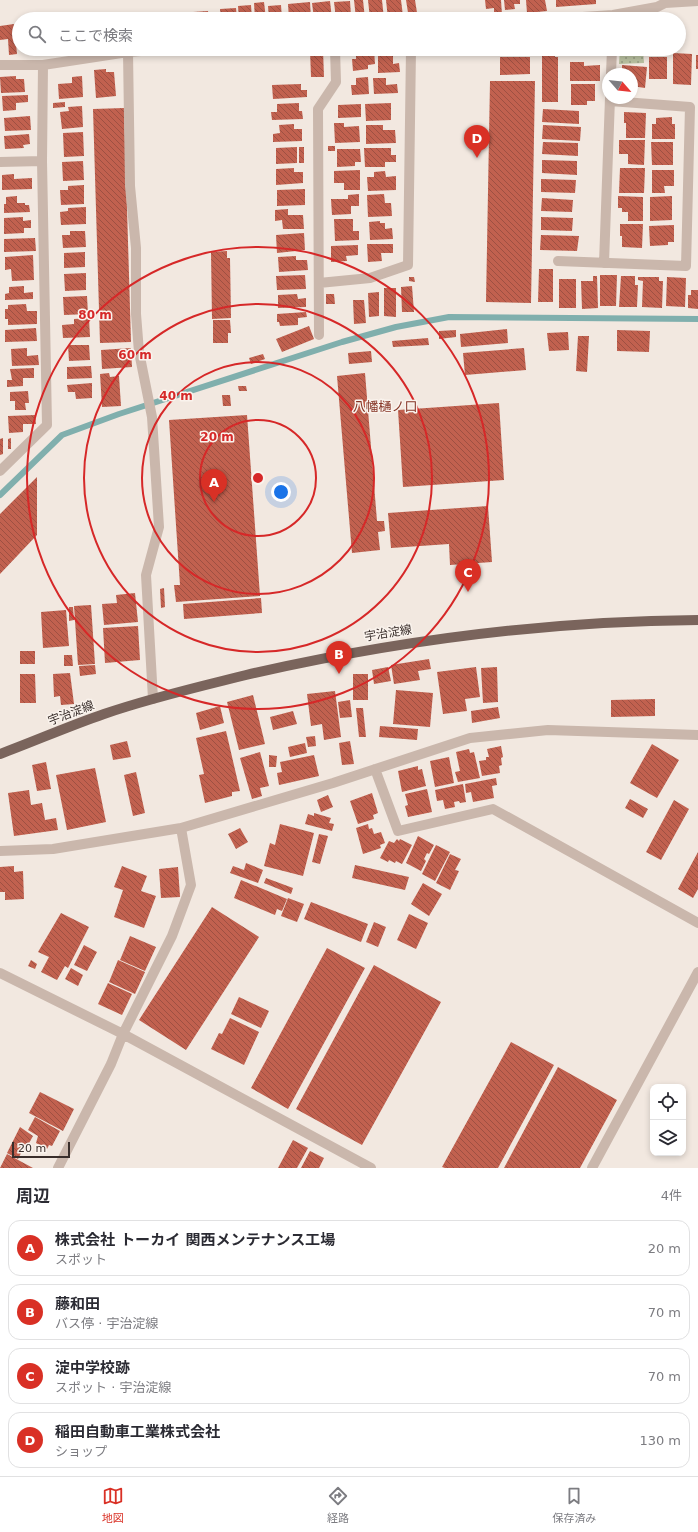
<!DOCTYPE html>
<html lang="ja">
<meta charset="utf-8">
<style>
body{margin:0;font-family:"DejaVu Sans","Noto Sans JP",sans-serif;background:#f7f7f7;color:#2b2b33}
.controls{position:absolute;right:12px;bottom:12px;display:grid;overflow:hidden;border-radius:8px;box-shadow:0 2px 6px #0003}
.controls button{width:36px;height:36px;display:grid;place-items:center;padding:0;border:0;border-bottom:1px solid #e1e1e2;background:#fff;color:#2b2b33;font:20px sans-serif}
.compass{position:absolute;left:602px;top:68px;width:36px;height:36px;border-radius:50%;background:#fff;box-shadow:0 2px 6px #0003;rotate:118deg}
.scale{position:absolute;left:12px;bottom:10px;width:58px;box-sizing:border-box;padding-left:4px;border:2px solid #392e2b;border-top:0;font-size:11px;line-height:14px;white-space:nowrap;color:#392e2b;-webkit-text-stroke:3px #faf3ed;paint-order:stroke}
.you{position:absolute;left:281px;top:492px;width:14px;height:14px;margin:-10px;border:3px solid #fff;border-radius:50%;background:#1a73e8;box-shadow:0 0 0 6px #1a73e833}
.badge{display:grid;place-items:center;width:26px;height:26px;border-radius:50%;background:#d93025;color:#fff;font-size:13px;font-weight:700}
.pin{position:absolute;translate:-50% -33px;filter:drop-shadow(0 1px 2px #0008)}
.pin::after{content:'';position:absolute;top:21px;width:14px;height:12px;background:inherit;clip-path:polygon(0 0,100% 0,50% 100%)}
.list{margin:0;padding:0;list-style:none}
h2{display:flex;justify-content:space-between;align-items:center;height:52px;margin:0;padding:0 16px;font-size:17px}
h2 small{font-size:13px;font-weight:400;color:#7c7c81}
.list li{display:grid;grid-template-columns:26px 1fr auto;gap:12px;align-items:center;box-sizing:border-box;height:56px;margin:0 8px 8px;padding:0 8px;border:1px solid #e1e1e2;border-radius:12px}
.list b{display:block;font-size:15px;white-space:nowrap}
.list p{margin:0;font-size:13px;white-space:nowrap;color:#7c7c81}
.list em{font-size:13px;font-style:normal;color:#7c7c81}
.icon{flex:none;width:22px;height:22px;fill:none;stroke:currentColor;stroke-width:2;stroke-linecap:round;stroke-linejoin:round}
.map{position:relative;flex:none;width:698px;height:1168px;overflow:hidden}
.search{position:absolute;background:#fff;box-shadow:0 2px 6px #0003;left:12px;right:12px;top:12px;height:44px;display:flex;align-items:center;gap:10px;box-sizing:border-box;padding:0 14px;border-radius:22px;color:#7c7c81;font-size:15px}
.sheet{height:308px;background:#fff}
nav{display:flex;justify-content:space-around;align-items:center;box-sizing:border-box;height:56px;border-top:1px solid #e1e1e2;background:#fff;font-size:11px;color:#7c7c81}
nav a{display:grid;justify-items:center;gap:2px}
nav .on{color:#d93025}
.map>svg:first-child{display:block}
.park{fill:url(#park-dots)}
.lines{fill:none;stroke-linecap:round;stroke-linejoin:round}
.stream{stroke:#80afad;stroke-width:6}
.building{fill:url(#building-back-hatch)}
.street{stroke:#cab7ac;stroke-width:10}
.primary{stroke:#7a645c;stroke-width:10}
.ring{fill:none;stroke:#d62828;stroke-width:2}
.labels{text-anchor:middle;stroke-width:3;stroke-linejoin:round;paint-order:stroke}
.street-label{font-size:12px;fill:#392e2b;stroke:#faf3ed}
.neighbourhood-label{font-size:13px;fill:#853526;stroke:#faf3ed}
.centre{fill:#d62828;stroke:#faf3ed;stroke-width:2}
.ring-label{font-size:12px;text-anchor:middle;font-weight:bold;fill:#d62828;stroke:#faf3ed;stroke-width:3;stroke-linejoin:round;paint-order:stroke}
</style>
<div class="map">
<svg width="698" height="1168" viewBox="0 0 698 1168">
<defs>
<pattern id="park-dots" width="8" height="8" patternUnits="userSpaceOnUse"><rect width="8" height="8" fill="#b9c1a0"/><path d="M2 2h.1M6 6h.1" fill="none" stroke="#979d83" stroke-width="1.8" stroke-linecap="round"/></pattern>
<pattern id="building-back-hatch" width="6" height="6" patternUnits="userSpaceOnUse"><rect width="6" height="6" fill="#c1614f"/><path d="M-1 5l2 2M0 0l6 6M5-1l2 2" fill="none" stroke="#9e5042"/></pattern>
</defs>
<rect width="100%" height="100%" fill="#f2e8e0"/>
<path class="park" d="M620 49H643L644 63 619 64Z"/>
<g class="lines">
<path class="stream" d="M0 495 62 435 119 414 342 342 396 327 449 317 698 319"/>
</g>
<path class="building" d="M354 0H363L365 19H356Z
M368 0H382L384 19H370Z
M386 0H401L403 16H397L398 19H388Z
M406 0H415L418 19H409Z
M485 0H501L502 15H494V8L486 9Z
M504 0H520V4H514L515 9 505 10Z
M526 0H545L547 11 527 13Z
M556 0H596V4L556 7Z
M330 1 332 19H314L312 3Z
M350 1 351 16 346 17V19H336L334 2Z
M264 2 266 19H255L254 3Z
M310 2 311 19H289L288 4Z
M251 5 252 19H239L238 6Z
M281 5 282 19H269L268 6Z
M236 8 237 19H221L220 9Z
M208 11 209 19H194L193 12Z
M190 12 191 19H180L179 13Z
M135 16V19H116V18Z
M679 22H681L682 46H679Z
M14 24 17 54 9 55 8 39 0 40V26Z
M378 49H393V64L399 63 400 72 378 73Z
M310 50H323L324 77H311Z
M374 50 375 64 368 65V69L353 71 352 59H356V52Z
M547 51H554L555 57H558V102H542V55H547Z
M673 53 692 54 691 85 673 84Z
M696 55H698V69H696Z
M500 57H530V74L500 75Z
M649 57H667V79H649Z
M570 62H584V66L600 65V81H570Z
M622 65 647 67 645 88 632 86V74H622Z
M106 69V72H114L116 96 96 98 94 70Z
M16 76V79H24L25 92 1 93 0 77Z
M82 76 83 97 59 99 58 84 72 83V77Z
M368 77 369 94 352 95 351 85H356V78Z
M373 78H386V85L397 84 398 93 374 94Z
M490 81H535L531 303 486 302Z
M301 84V90H307V97L273 99 272 85Z
M571 84H595V101H587V105H571Z
M28 95V102L16 103V110L3 111 2 96Z
M65 102V107L53 108V103Z
M299 103V111H302L303 119 272 120 271 112H277V104Z
M391 103V120L366 121 365 104Z
M361 104V117L338 118V105Z
M82 106 83 127 62 129 60 112 69 111 68 107Z
M124 108 131 342 100 343 93 109Z
M543 109 579 111V124L542 122Z
M624 112 646 113 645 138H626V123H624Z
M30 116 31 130 5 131 4 118Z
M672 117V124H675V139H652V124H656V118Z
M334 123H344V127L359 126 360 142 335 143Z
M294 124V129H302V141L273 142V134L280 133 279 125Z
M366 125H383V130H395L396 143 366 144Z
M543 125 581 127 580 141 542 139Z
M83 132 84 156 64 157 63 133Z
M29 134 30 144 23 145 24 148 5 149 4 136Z
M619 140H645L644 165 628 164V154H619Z
M543 142 578 143V156L542 154Z
M651 142H673V165H652Z
M328 146H335V151H328Z
M297 147V163L276 164V148Z
M299 147H304V163H299Z
M364 148H391V155H396V162H385V167H365Z
M337 149H360L361 162H355V166L337 167Z
M542 160 577 161V175L542 173Z
M83 161 84 180 63 181 62 162Z
M294 168V172H303V183L276 185V169Z
M620 168H645L644 193H619Z
M360 170V190H344V183H334V171Z
M652 170H674V186H664L665 193H652Z
M385 171 386 177 396 176V190L368 191 367 177H374V172Z
M14 174V179L32 178V189L2 190V175Z
M541 179 576 180 575 193 541 192Z
M84 185V204L61 205 60 190H68V186Z
M305 189V205L277 206V190Z
M359 194V206H351V214L332 215 331 199H348V195Z
M384 194 385 203H391L392 216 368 217 367 195Z
M17 196V203H25V205H29L30 212 4 213V204H6V197Z
M618 196 643 197V221H628V212H622V208H618Z
M672 196V220L650 221V197Z
M542 198 573 200 572 212 541 211Z
M86 207V224L61 225 60 212 68 211V208Z
M288 209V215H303L304 229H283L282 220 275 221V210Z
M23 217V221L31 220V228H24V233L4 234V218Z
M541 217 573 218 572 231 541 230Z
M334 219H353V231H359V240L335 241Z
M380 221V223H385V229L392 228 393 239 370 240 369 222Z
M620 224H643L642 248 622 247V236H620Z
M674 225V242H668V245L650 246 649 226Z
M70 231H85L86 247 63 248 62 235H70Z
M304 233 305 250 277 253 276 235Z
M541 235 579 236 577 251 540 250Z
M35 238 36 251 4 252V239Z
M367 244H393V253H381L382 261 368 262Z
M358 245V255L346 256 347 261 331 262V246Z
M227 251V258H230L231 318 212 319 211 252Z
M85 252V267L64 268V253Z
M33 255 34 280 12 281 11 269 5 270V257Z
M296 256V260H307L308 270 279 272 278 257Z
M539 269H553V302H538Z
M86 273V290L65 291 64 274Z
M305 275 306 289 277 290 276 276Z
M600 275H617L616 306H600Z
M593 276H597L598 308 582 309 581 281H593Z
M621 276H635V285H638L637 307H619Z
M409 277H414L415 282 409 281Z
M638 277H659V281H663L662 308 642 307 643 281 638 280Z
M667 277 686 278 685 307 666 306Z
M559 279H576V308H559Z
M24 286V293L33 292V299L5 300V294L9 293V287Z
M412 286 414 312H402L401 287Z
M384 288H396V317L384 316Z
M691 290H698V309L688 308V295H691Z
M379 292V316L369 317 368 293Z
M297 294 298 299 306 298V307L278 308V295Z
M326 294H334L335 304H326Z
M87 296 88 314 64 315 63 297Z
M353 300H364L366 323 354 324Z
M26 304 27 311H37V324L8 325V319H5V309H8V305Z
M306 312 307 317 298 318V325L280 326 279 322H277V314Z
M89 318 90 337 63 338 62 325 74 324V319Z
M213 320H230L231 333H228V343H213Z
M309 326 314 339 282 352 276 339Z
M36 328 37 341 5 342V330Z
M507 329 508 343 461 347 460 334Z
M456 330V337L439 339V331Z
M617 330 650 331 649 352 617 351Z
M568 332 569 350 549 351 547 333Z
M578 336H589L587 372 576 371Z
M428 338 429 345 393 347 392 341Z
M68 345H89L90 360 69 361Z
M27 348V356L38 355 39 365 12 366 11 349Z
M131 348 132 367 102 369 101 350Z
M524 348 526 370 465 375 463 353Z
M371 351 372 362 349 364 348 353Z
M263 354 265 359 251 364 249 358Z
M91 366 92 378 67 379V367Z
M34 368V378H23V386L7 387V380H12L10 369Z
M109 373 110 377 119 376 121 406 102 407 100 374Z
M365 373 377 521H384L385 531 378 532 380 550 352 553 337 376Z
M92 383V398L76 399 75 392H68L67 385Z
M238 386H246L247 391H239Z
M28 391 29 403H25L26 410H15V401H10V392Z
M222 395H230L231 406H223Z
M499 403 504 480 403 487 398 410Z
M35 415 36 424H23V432L9 433 8 416Z
M247 415 260 596 176 602 174 585H180L169 420Z
M3 438V454L0 455V439Z
M11 438V449H8V439Z
M37 477V535L0 574V514Z
M488 506 492 562 450 565 449 544 391 548 388 513Z
M164 588 165 607 161 608 160 589Z
M135 593 138 622 104 625 102 604 117 603 116 595Z
M261 598 262 613 184 619 183 604Z
M91 605 95 664 78 665 74 606Z
M69 607H73L74 620 69 621Z
M66 610 69 646 43 648 41 612Z
M138 626 140 660 105 663 103 628Z
M20 651H35V664H20Z
M64 655H72L73 666H64Z
M429 659 431 669 418 671 420 680 394 684 391 665Z
M95 665 96 674 80 676 79 666Z
M388 667 391 681 374 684 372 670Z
M476 667 480 697 465 699 467 711 443 714 437 672Z
M497 667 498 702 483 703 481 668Z
M70 673 74 704 61 705 60 696 54 697 53 674Z
M20 674H35L36 703H20Z
M353 674H368V700H353Z
M396 690 433 693 430 727 393 724Z
M335 691 341 737 324 740 322 724 311 726 307 694Z
M253 695 265 744 239 750 227 702Z
M655 699V716L611 717V700Z
M350 700 352 717 340 718 338 702Z
M220 706 224 723 200 730 196 713Z
M498 707 500 718 472 723 471 711Z
M356 708H363L366 737H359Z
M293 711 297 724 273 730 270 717Z
M380 726 418 729 417 740 379 737Z
M226 731 240 791 232 792V796L205 803 199 775 204 774 196 738Z
M315 736 316 746 308 747 306 737Z
M127 741 131 757 113 760 110 745Z
M350 741 354 764 342 765 339 743Z
M305 743 307 753 290 757 288 747Z
M652 744 679 760 657 798 630 783Z
M501 746 503 757 501 758 502 765 499 766 500 773 482 776 479 761 486 760V757H489L487 749Z
M469 749 470 753 474 752 480 778 458 782 455 772 460 771 456 752Z
M260 752 269 786 260 788 262 796 252 799 240 758Z
M269 755 277 756 276 767H269Z
M314 755 319 776 279 785 277 773 282 772 280 762Z
M449 757 454 783 435 787 430 761Z
M46 762 51 789 37 791 32 765Z
M418 766V770L422 769 426 786 402 792 398 771Z
M95 768 106 822 67 830 56 775Z
M136 772 145 813 133 816 124 775Z
M496 778 497 785 492 786 494 798 473 802 471 792 466 793 465 784Z
M463 784 466 802 460 803 459 801 454 802 455 807 445 809 443 800 437 801 435 790Z
M427 789 432 812 408 817 405 806 408 805 405 794Z
M29 790 31 805 42 803 45 820 56 818 58 830 14 836 8 793Z
M372 793 378 813 373 815 374 819 358 824 350 801Z
M328 795 333 807 321 812 317 800Z
M630 799 648 809 643 818 625 808Z
M674 800 689 809 661 860 646 852Z
M314 813 331 818 329 823 334 824 332 831 305 824 308 814 314 816Z
M280 824 314 833 303 876 264 866 270 843 275 845Z
M368 824 369 829 372 828 374 834 381 832 385 843 380 845 381 848 363 854 356 828Z
M240 828 248 842 236 849 228 834Z
M319 834 328 836 320 864 312 862Z
M418 836 434 845 429 854 427 853 424 859 426 861 421 871 406 863Z
M397 839 399 841 400 839 412 845 402 864 396 861 395 863 389 860 388 862 380 858 389 841 394 843Z
M436 845 450 852 435 881 422 874Z
M698 852V889L693 898 678 889Z
M450 854 461 859 455 870 459 871 450 890 436 883Z
M246 863 263 870 258 883 230 873 233 866 244 870Z
M355 865 409 877 405 890 352 878Z
M14 866V872L23 871 24 899 5 900V892H0V867Z
M122 866 147 876 141 891 156 896 144 928 114 917 123 890 114 887Z
M178 867 180 897 161 898 159 869Z
M266 878 293 888 291 894 264 883Z
M241 880 287 899 282 911 277 909 275 915 234 898Z
M423 883 442 894 429 916 411 904Z
M288 898 304 904 297 922 281 916Z
M311 902 368 924 361 942 304 919Z
M212 907 259 937 186 1050 139 1020Z
M61 913 89 927 68 968 65 966 57 980 41 972 49 957 38 952Z
M409 914 428 923 416 949 397 940Z
M374 922 386 927 378 947 366 942Z
M130 936 156 947 145 971 120 960Z
M84 945 97 952 87 971 74 965Z
M327 948 365 968 288 1109 251 1088Z
M31 960 37 964 35 969 28 966Z
M118 960 145 972 135 994 109 982Z
M374 965 441 1002 362 1145 296 1109Z
M71 968 83 975 78 986 65 979Z
M108 983 132 994 122 1015 98 1004Z
M239 997 269 1011 261 1028 231 1014Z
M230 1018 259 1032 244 1065 211 1049 219 1033 222 1034Z
M511 1042 554 1065 498 1168H445L442 1167Z
M558 1067 617 1100 580 1168H504Z
M40 1092 74 1109 63 1131 29 1113Z
M35 1117 60 1131 52 1146 49 1145 47 1149 36 1143 38 1136 28 1130Z
M20 1127 33 1136 24 1152 22 1151 18 1159 7 1153Z
M293 1140 308 1148 297 1168H278Z
M310 1151 324 1158 319 1168H301Z
M7 1154 33 1168H0Z"/>
<g class="lines">
<path class="street" d="M552 19 613 15 657 7 665 3 698 1
M128 52 130 186 136 248V314L139 352 152 417 159 527 146 575 153 699
M0 65H43L128 52 166 49
M611 74 612 49
M0 162 42 161
M558 261 686 266 690 107 610 101
M604 263 610 98
M319 283 370 278 408 265 411 49
M319 335 318 109 336 82 335 49
M0 471 47 425 42 161 43 65
M375 769 398 831 493 809 698 923
M0 851 53 849 181 828 333 783 470 738 548 730 698 735
M0 973 123 1034 371 1168
M58 1168 111 1064 123 1034 172 936 191 885 181 828
M592 1168 698 972"/>
<path class="primary" d="M0 754C35 741 69 726 104 714 150 698 198 687 246 675 394 641 546 621 698 620"/>
</g>
<g class="ring">
<circle cx="258" cy="478" r="58"/>
<circle cx="258" cy="478" r="116"/>
<circle cx="258" cy="478" r="174"/>
<circle cx="258" cy="478" r="231"/>
</g>
<g class="labels">
<g class="street-label">
<text transform="translate(388 633) rotate(-9)" y="4">宇治淀線</text>
<text transform="translate(71 713) rotate(-21)" y="4">宇治淀線</text>
</g>
<g class="neighbourhood-label">
<text x="385" y="411">八幡樋ノ口</text>
</g>
</g>
<circle cx="258" cy="478" r="6" class="centre"/>
<g class="ring-label">
<text x="95" y="319">80 m</text>
<text x="135" y="359">60 m</text>
<text x="176" y="400">40 m</text>
<text x="217" y="441">20 m</text>
</g>
</svg>
<div class="controls">
<button><svg class="icon" aria-label="locate" viewBox="0 0 24 24"><circle cx="12" cy="12" r="6"/><path d="M12 2v4M12 18v4M2 12h4M18 12h4"/></svg></button>
<button><svg class="icon" aria-label="layers" viewBox="0 0 24 24"><path d="M12 4l9 5-9 5-9-5zM3 14l9 5 9-5"/></svg></button>
</div>
<svg class="compass" viewBox="-18 -18 36 36"><path d="M0-13l5 13h-10z" fill="#e53935"/><path d="M0 13l5-13h-10z" fill="#7c7c81"/></svg>
<div class="scale">20 m</div>
<div class="you"></div>
<div class="pin badge" style="left:214px;top:502px">A</div>
<div class="pin badge" style="left:339px;top:674px">B</div>
<div class="pin badge" style="left:468px;top:592px">C</div>
<div class="pin badge" style="left:477px;top:158px">D</div>
<div class="search"><svg class="icon" aria-label="search" viewBox="0 0 24 24"><circle cx="10" cy="10" r="6"/><path d="M15 15l6 6"/></svg>ここで検索</div>
</div>
<section class="sheet">
<h2>周辺<small>4件</small></h2>
<ul class="list">
<li><span class="badge">A</span><div><b>株式会社 トーカイ 関西メンテナンス工場</b><p>スポット</p></div><em>20 m</em></li>
<li><span class="badge">B</span><div><b>藤和田</b><p>バス停 · 宇治淀線</p></div><em>70 m</em></li>
<li><span class="badge">C</span><div><b>淀中学校跡</b><p>スポット · 宇治淀線</p></div><em>70 m</em></li>
<li><span class="badge">D</span><div><b>稲田自動車工業株式会社</b><p>ショップ</p></div><em>130 m</em></li>
</ul>
</section>
<nav>
<a class="on"><svg class="icon" aria-label="map" viewBox="0 0 24 24"><path d="M3 6l6-2 6 2 6-2v14l-6 2-6-2-6 2zM9 4v14M15 6v14"/></svg>地図</a>
<a><svg class="icon" aria-label="directions" viewBox="0 0 24 24"><path d="M12 3l9 9-9 9-9-9zM9 14v-3h6M13 9l2 2-2 2"/></svg>経路</a>
<a><svg class="icon" aria-label="saved" viewBox="0 0 24 24"><path d="M7 4h10v16l-5-4-5 4z"/></svg>保存済み</a>
</nav>
